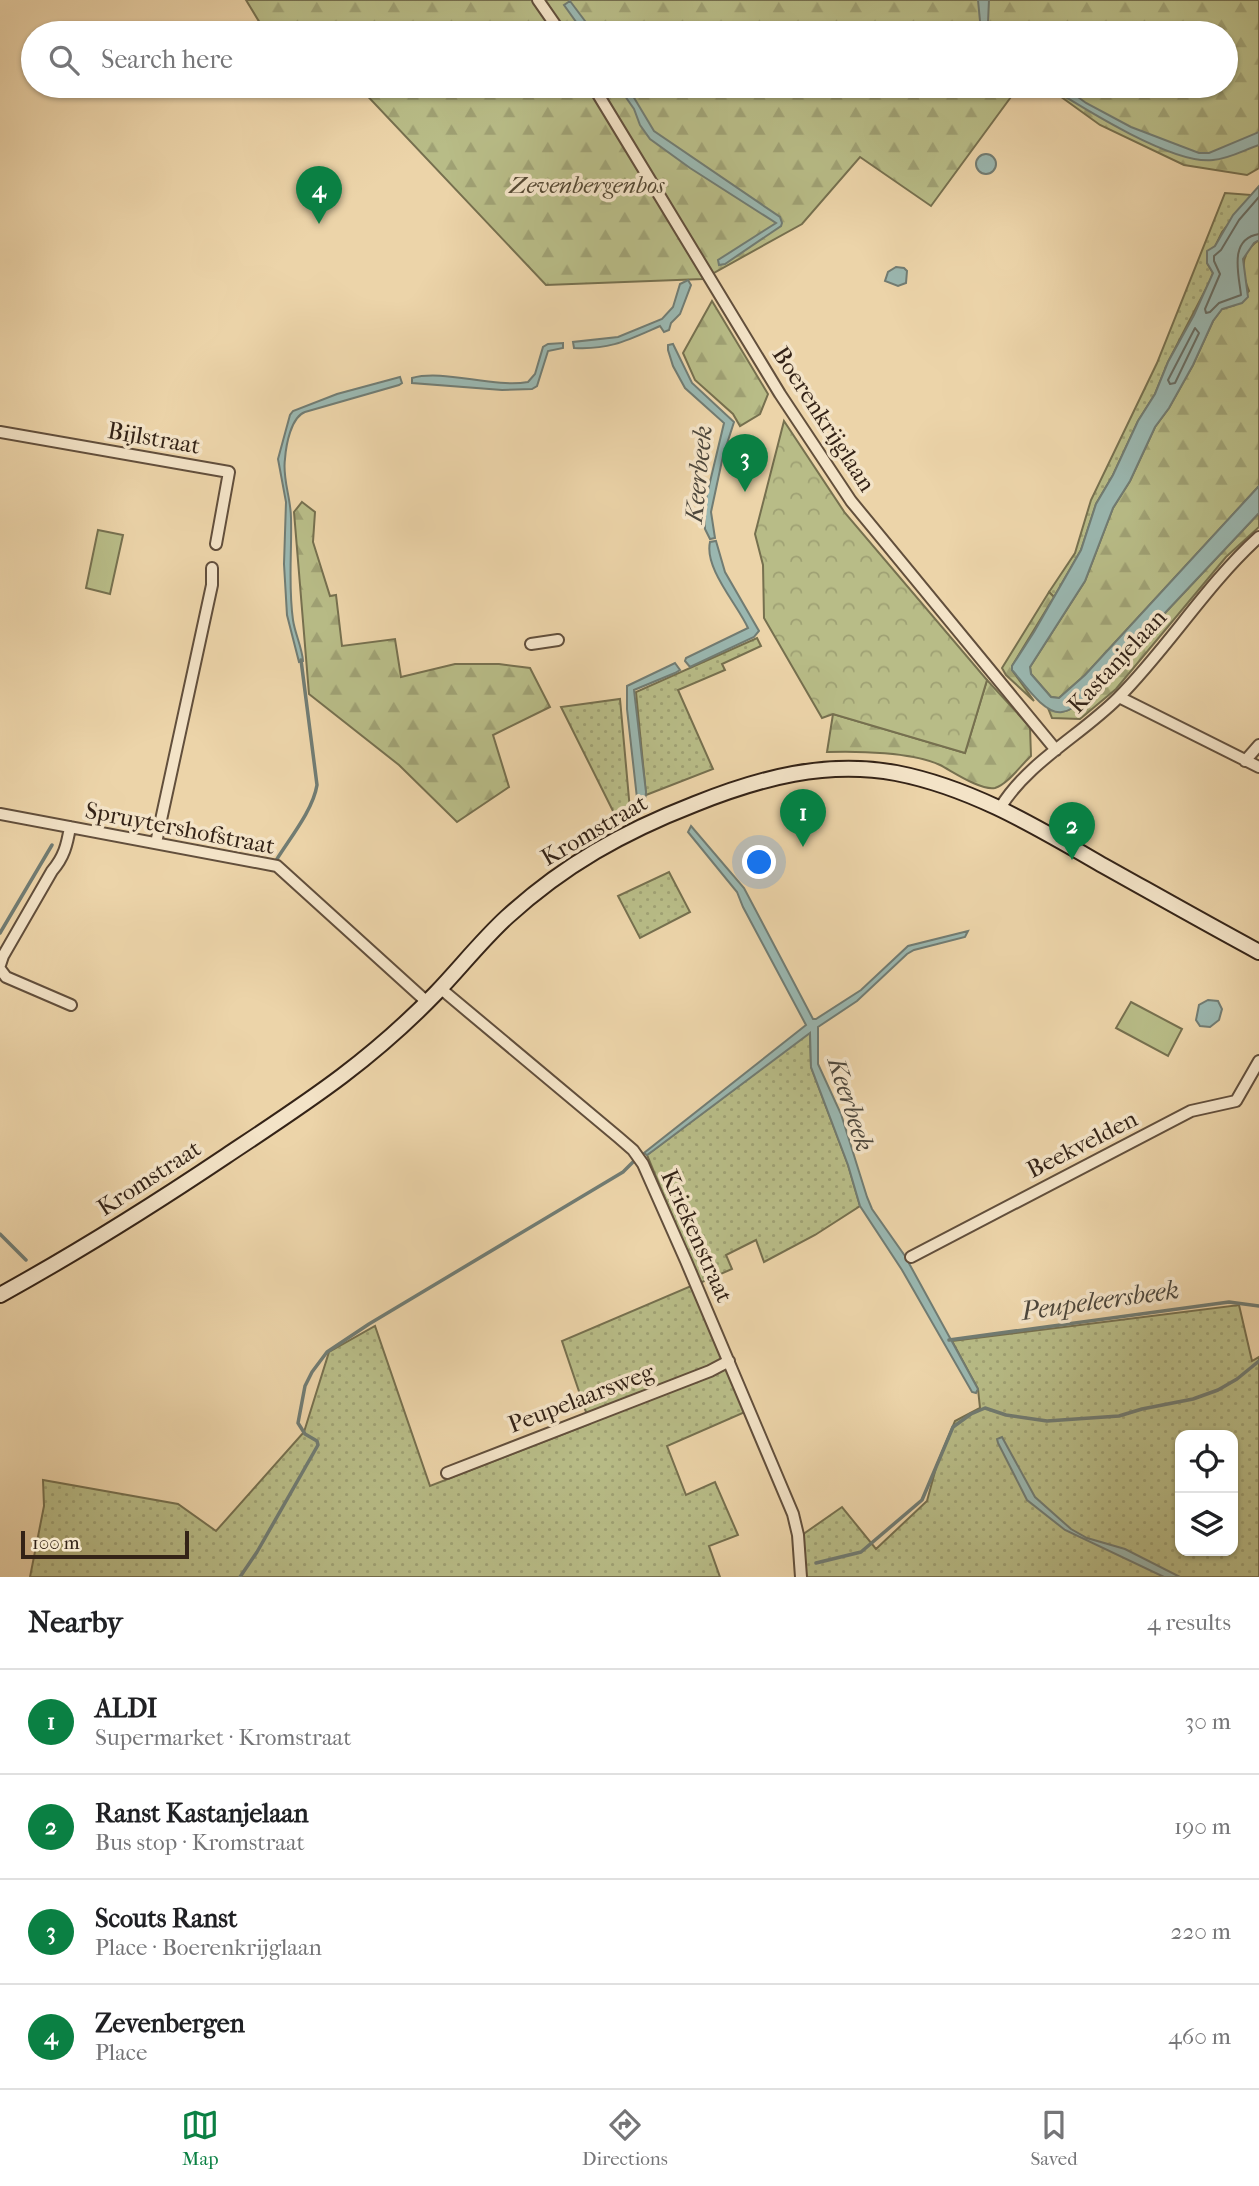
<!DOCTYPE html>
<meta charset="utf-8">
<style>
body{margin:0;font-family:"IM FELL French Canon",serif;background:#f6f6f6;color:#202124}
.controls{position:absolute;right:21px;bottom:21px;display:grid;overflow:hidden;border-radius:14px;box-shadow:0 2px 5px #0004}
.controls button{width:63px;height:63px;display:grid;place-items:center;padding:0;border:0;border-bottom:2px solid #e0e0e0;background:#fff;color:#202124;font:35px sans-serif}
.scale{position:absolute;left:21px;bottom:18px;width:168px;box-sizing:border-box;padding-left:7px;border:4px solid #342317;border-top:0;font-size:19px;line-height:24px;white-space:nowrap;color:#342317;-webkit-text-stroke:5px #f3e3c7;paint-order:stroke}
.you{position:absolute;left:760px;top:863px;width:24px;height:24px;margin:-18px;border:5px solid #fff;border-radius:50%;background:#1a73e8;box-shadow:0 0 0 10px #1a73e833}
.badge{display:grid;place-items:center;width:46px;height:46px;border-radius:50%;background:#0b8043;color:#fff;font-size:23px;font-weight:700}
.pin{position:absolute;translate:-50% -58px;filter:drop-shadow(0 2px 4px #0008)}
.pin::after{content:'';position:absolute;top:37px;width:24px;height:21px;background:inherit;clip-path:polygon(0 0,100% 0,50% 100%)}
.list{margin:0;padding:0;list-style:none}
h2{display:flex;justify-content:space-between;align-items:center;height:91px;margin:0;padding:0 28px;font-size:30px}
h2 small{font-size:23px;font-weight:400;color:#757577}
.list li{display:grid;grid-template-columns:46px 1fr auto;gap:21px;align-items:center;box-sizing:border-box;height:105px;padding:0 28px;border-top:2px solid #e0e0e0}
.list b{display:block;font-size:26px;white-space:nowrap}
.list p{margin:0;font-size:23px;white-space:nowrap;color:#757577}
.list em{font-size:23px;font-style:normal;color:#757577}
.icon{flex:none;width:38px;height:38px;fill:none;stroke:currentColor;stroke-width:2;stroke-linecap:round;stroke-linejoin:round}
.map{position:relative;flex:none;width:1259px;height:1577px;overflow:hidden}
.search{position:absolute;background:#fff;box-shadow:0 2px 5px #0004;left:21px;right:21px;top:21px;height:77px;display:flex;align-items:center;gap:18px;box-sizing:border-box;padding:0 24px;border-radius:38px;color:#757577;font-size:26px}
.sheet{height:511px;background:#fff}
nav{display:flex;justify-content:space-around;align-items:center;box-sizing:border-box;height:98px;border-top:2px solid #e0e0e0;background:#fff;font-size:19px;color:#757577}
nav a{display:grid;justify-items:center;gap:4px}
nav .on{color:#0b8043}
.map>svg:first-child{display:block}
.grass{fill:url(#grass-dots);stroke:#76704f;stroke-width:2;fill-rule:evenodd}
.forest{fill:url(#forest-firs);stroke:#76704f;stroke-width:2}
.park{fill:url(#park-crowns);stroke:#76704f;stroke-width:2}
.pitch{fill:#b8bc87;stroke:#76704f;stroke-width:2}
.water{fill:#9ab7b0;stroke:#717c73;stroke-width:2}
.lines{fill:none;stroke-linecap:round;stroke-linejoin:round}
.shore{stroke:#676d64;stroke-width:2}
.stream{stroke:#717c73;stroke-width:3.5}
.street-casing{stroke:#624f3c;stroke-width:14}
.secondary-casing{stroke:#342317;stroke-width:18}
.street{stroke:#f3e3c7;stroke-width:10}
.secondary{stroke:#f3e3c7;stroke-width:14}
.labels{text-anchor:middle;stroke-width:7;stroke-linejoin:round;paint-order:stroke}
.park-label{font-size:24px;font-style:italic;fill:#554933;stroke:#f3e3c7}
.street-label{font-size:24px;fill:#342317;stroke:#f3e3c7}
.water-label{font-size:26px;font-style:italic;fill:#4e483d;stroke:#f3e3c7}
</style>
<div class="map">
<svg width="1259" height="1577" viewBox="0 0 1259 1577">
<defs>
<pattern id="grass-dots" width="8" height="8" patternUnits="userSpaceOnUse" patternTransform="scale(1.75)"><rect width="8" height="8" fill="#b8bc87"/><path d="M2 2h.1M6 6h.1" fill="none" stroke="#9fa174" stroke-width="1.8" stroke-linecap="round"/></pattern>
<pattern id="forest-firs" width="22" height="20" patternUnits="userSpaceOnUse" patternTransform="scale(1.75)"><rect width="22" height="20" fill="#b8bc87"/><path d="M5 1l3.5 6h-7zM16 11l3.5 6h-7z" fill="#9fa174"/></pattern>
<pattern id="park-crowns" width="20" height="18" patternUnits="userSpaceOnUse" patternTransform="scale(1.75)"><rect width="20" height="18" fill="#b8bc87"/><path d="M2 6a3 3 0 1 1 6 0M12 15a3 3 0 1 1 6 0" fill="none" stroke="#9fa174"/></pattern>
</defs>
<rect width="100%" height="100%" fill="#ecd4a9"/>
<filter id="stains"><feTurbulence type="fractalNoise" baseFrequency=".00286" numOctaves="4"/><feColorMatrix values="0 0 0 0 .2 0 0 0 0 .09 0 0 0 0 .02 0 0 0 .5 -.17"/></filter>
<radialGradient id="worn" r=".72"><stop offset=".6" stop-color="#630" stop-opacity="0"/><stop offset="1" stop-color="#630" stop-opacity=".3"/></radialGradient>
<path class="grass" d="M1225 193 1252 195 1222 232 1207 263 1213 273 1210 281 1168 362 1155 394 1138 421 1113 475 1096 504 1081 550 1054 597 1049 592 1075 553 1091 500 1157 363Z
M757 638 761 646 722 664 725 670 678 690 713 769 646 795 636 692Z
M620 699 630 810 615 815 561 707Z
M669 872 690 912 640 938 618 896Z
M810 1032 811 1067 848 1165 860 1206 815 1235 764 1262 756 1240 726 1255 732 1269 700 1283 647 1155Z
M691 1286 745 1412 667 1446 686 1495 715 1482 738 1535 709 1546 720 1577H30L44 1506 43 1480 178 1504 216 1531 304 1432 329 1352 375 1326 430 1486 590 1424 562 1341Z
M1239 1305 1252 1361 1259 1357V1577H804L802 1535 842 1507 876 1549 927 1501 937 1464 955 1421 980 1408 978 1389 952 1341ZM1180 1435H1233V1551H1180Z"/>
<path class="forest" d="M246 0H1259V168L1247 175 1184 165 1100 125 1046 86H1226V33H266Z
M358 86H1019L931 206 860 157 802 224 703 279 546 285Z
M1259 240V486L1085 675 1059 698 1051 697 1031 674 1030 667 1085 581 1113 508 1130 481 1155 427 1169 408 1193 365 1213 321 1222 309 1235 305 1249 291C1241 272 1240 252 1259 240Z
M712 301 768 394 760 414 740 426 733 414 695 380 683 353Z
M302 502 315 512 313 542 330 596 336 595 342 646 395 639 401 677 455 664H499L530 668 550 707 493 735 509 787 457 822 399 765 309 694 294 512Z
M1259 513V527L1226 557 1116 689 1080 719 1052 718 1048 708C1064 716 1072 709 1085 698Z
M1049 592 1054 597 1012 666V670L1034 701 1006 675 1002 668Z
M987 680 1030 727 1031 756C1021 765 1008 784 995 788 981 791 952 771 940 765 912 752 858 751 827 752L833 714 965 753Z"/>
<path class="park" d="M784 421 845 513 987 680 965 753 833 714 822 718 764 618 763 565 755 534Z"/>
<path class="pitch" d="M98 530 123 535 110 594 86 588Z
M1131 1002 1182 1029 1168 1056 1116 1028Z"/>
<path class="water" d="M978 0H989L988 23 997 33 983 32 980 21Z
M570 1 594 33H584L564 5Z
M618 86H627L654 131 780 217 782 223 781 226 725 264 719 265 718 260 776 223 690 168 650 139 640 125 634 109Z
M1048 86H1063L1086 103 1131 127 1199 153H1209L1259 132V145C1244 150 1229 159 1213 160 1173 165 1083 108 1048 86Z
M976 164a10 10 0 1 1 20 0a10 10 0 1 1-20 0Z
M1259 186V240L1254 243 1243 259 1248 297 1242 303 1222 309 1213 321 1193 365 1169 408 1155 427 1130 481 1113 508 1085 581 1030 667 1031 674 1051 697 1059 698 1085 675 1259 486V513L1085 698C1078 704 1071 711 1062 712 1044 715 1023 682 1012 670V666L1034 632 1081 550 1096 504 1113 475 1138 421 1155 394 1168 362 1194 315 1213 273 1207 263V251L1215 246 1233 215Z
M896 267 904 268 907 271 906 283 898 286 885 281 888 272Z
M688 280 691 285 680 314 671 323 669 330 664 332 660 326C628 340 610 350 574 348L573 342 618 337 662 319 673 307 680 284Z
M563 343V348L548 351 537 386 532 389 502 390 412 383V378C444 369 492 388 528 382L535 374 543 347 548 344Z
M673 344 692 383 734 422 723 456 711 512 715 538 710 539 705 529 704 507 724 423 685 388 673 366 668 350V345Z
M400 377 402 383 399 385 305 412C291 417 286 445 285 459 282 478 291 498 291 518 292 552 288 585 293 620 295 634 302 647 303 661L299 662 287 615 284 564 286 502 278 459 290 415 293 411 337 394Z
M716 541 725 572 759 631 754 637 690 667 685 661 686 658 748 628C737 604 704 568 710 542Z
M675 663 680 670 675 673 634 690 646 792C646 798 644 804 638 807L627 709V686Z
M691 826 744 888 813 1019H816L861 990 908 946 968 931 965 937 914 950 907 954 857 1001 818 1027V1064L841 1114 867 1197 872 1209 905 1256 978 1389 976 1393 972 1392 902 1270 860 1206 848 1165 811 1067 810 1033 654 1150 647 1155 644 1153 806 1025 743 907 737 892 688 832Z
M1208 1000 1218 1001 1222 1009 1219 1020 1210 1027 1200 1026 1196 1020 1199 1005Z
M1002 1437 1035 1497 1071 1529 1087 1538 1125 1549 1180 1577H1164L1065 1530 1027 1500 998 1443 997 1439Z"/>
<g class="lines">
<path class="shore" d="M1259 197 1239 220 1221 250 1214 256V261L1220 274 1205 309 1206 313 1210 312 1219 303 1241 295C1239 275 1228 239 1259 234
M1195 328 1199 333 1175 383 1170 384 1168 380Z"/>
<path class="stream" d="M277 859C290 838 313 810 317 785L301 660
M0 933 52 845
M0 1234 26 1260
M949 1340 1229 1302 1259 1306
M816 1563 861 1552 922 1500 953 1427 971 1414 985 1408 1006 1415 1047 1421 1119 1416 1142 1409 1193 1399 1218 1390 1237 1379 1259 1361
M240 1577 257 1552 318 1445 317 1441 305 1434 298 1423 305 1386 312 1372 327 1352 369 1324 623 1172 634 1161"/>
<g class="street-casing">
<path id="street" d="M538 0 561 33
M593 86 780 394 851 501 1056 750
M0 432 229 472 216 544
M531 644 558 640
M1119 697 1259 767
M1245 761 1259 745
M1000 808C1028 762 1080 736 1118 698 1168 648 1206 585 1259 537
M0 814 277 866 427 1002
M156 843 212 585V568
M0 965 3 956 52 871C64 857 67 845 70 827
M0 969 6 977 71 1005
M440 988 618 1137 633 1150 643 1164 686 1261 793 1514 798 1535 801 1577
M911 1257 1191 1111 1236 1101 1259 1061
M447 1473 710 1371 729 1361"/>
</g>
<g class="secondary-casing">
<path id="secondary" d="M0 1295C78 1252 153 1205 226 1156 265 1130 305 1104 342 1076 375 1051 407 1023 436 993 460 968 481 941 507 917 564 865 623 832 695 804 760 778 826 760 896 773 973 788 1038 828 1104 866 1156 895 1207 924 1259 952"/>
</g>
<use href="#street" class="street"/>
<use href="#secondary" class="secondary"/>
</g>
<g class="labels">
<g class="park-label">
<text x="587" y="193">Zevenbergenbos</text>
</g>
<g class="street-label">
<text transform="translate(824 419) rotate(57)" y="8">Boerenkrijglaan</text>
<text transform="translate(154 438) rotate(10)" y="8">Bijlstraat</text>
<text transform="translate(1117 661) rotate(-47)" y="8">Kastanjelaan</text>
<text transform="translate(180 828) rotate(11)" y="8">Spruytershofstraat</text>
<text transform="translate(594 830) rotate(-30)" y="8">Kromstraat</text>
<text transform="translate(1082 1144) rotate(-27)" y="8">Beekvelden</text>
<text transform="translate(149 1178) rotate(-33)" y="8">Kromstraat</text>
<text transform="translate(697 1236) rotate(66)" y="8">Kriekenstraat</text>
<text transform="translate(581 1398) rotate(-21)" y="8">Peupelaarsweg</text>
</g>
<g class="water-label">
<text transform="translate(698 474) rotate(-84)" y="9">Keerbeek</text>
<text transform="translate(851 1104) rotate(72)" y="9">Keerbeek</text>
<text transform="translate(1100 1300) rotate(-8)" y="9">Peupeleersbeek</text>
</g>
</g>
<rect width="100%" height="100%" filter="url(#stains)"/>
<rect width="100%" height="100%" fill="url(#worn)"/>
</svg>
<div class="controls">
<button><svg class="icon" aria-label="locate" viewBox="0 0 24 24"><circle cx="12" cy="12" r="6"/><path d="M12 2v4M12 18v4M2 12h4M18 12h4"/></svg></button>
<button><svg class="icon" aria-label="layers" viewBox="0 0 24 24"><path d="M12 4l9 5-9 5-9-5zM3 14l9 5 9-5"/></svg></button>
</div>
<div class="scale">100 m</div>
<div class="you"></div>
<div class="pin badge" style="left:803px;top:847px">1</div>
<div class="pin badge" style="left:1072px;top:860px">2</div>
<div class="pin badge" style="left:745px;top:492px">3</div>
<div class="pin badge" style="left:319px;top:224px">4</div>
<div class="search"><svg class="icon" aria-label="search" viewBox="0 0 24 24"><circle cx="10" cy="10" r="6"/><path d="M15 15l6 6"/></svg>Search here</div>
</div>
<section class="sheet">
<h2>Nearby<small>4 results</small></h2>
<ul class="list">
<li><span class="badge">1</span><div><b>ALDI</b><p>Supermarket · Kromstraat</p></div><em>30 m</em></li>
<li><span class="badge">2</span><div><b>Ranst Kastanjelaan</b><p>Bus stop · Kromstraat</p></div><em>190 m</em></li>
<li><span class="badge">3</span><div><b>Scouts Ranst</b><p>Place · Boerenkrijglaan</p></div><em>220 m</em></li>
<li><span class="badge">4</span><div><b>Zevenbergen</b><p>Place</p></div><em>460 m</em></li>
</ul>
</section>
<nav>
<a class="on"><svg class="icon" aria-label="map" viewBox="0 0 24 24"><path d="M3 6l6-2 6 2 6-2v14l-6 2-6-2-6 2zM9 4v14M15 6v14"/></svg>Map</a>
<a><svg class="icon" aria-label="directions" viewBox="0 0 24 24"><path d="M12 3l9 9-9 9-9-9zM9 14v-3h6M13 9l2 2-2 2"/></svg>Directions</a>
<a><svg class="icon" aria-label="saved" viewBox="0 0 24 24"><path d="M7 4h10v16l-5-4-5 4z"/></svg>Saved</a>
</nav>
